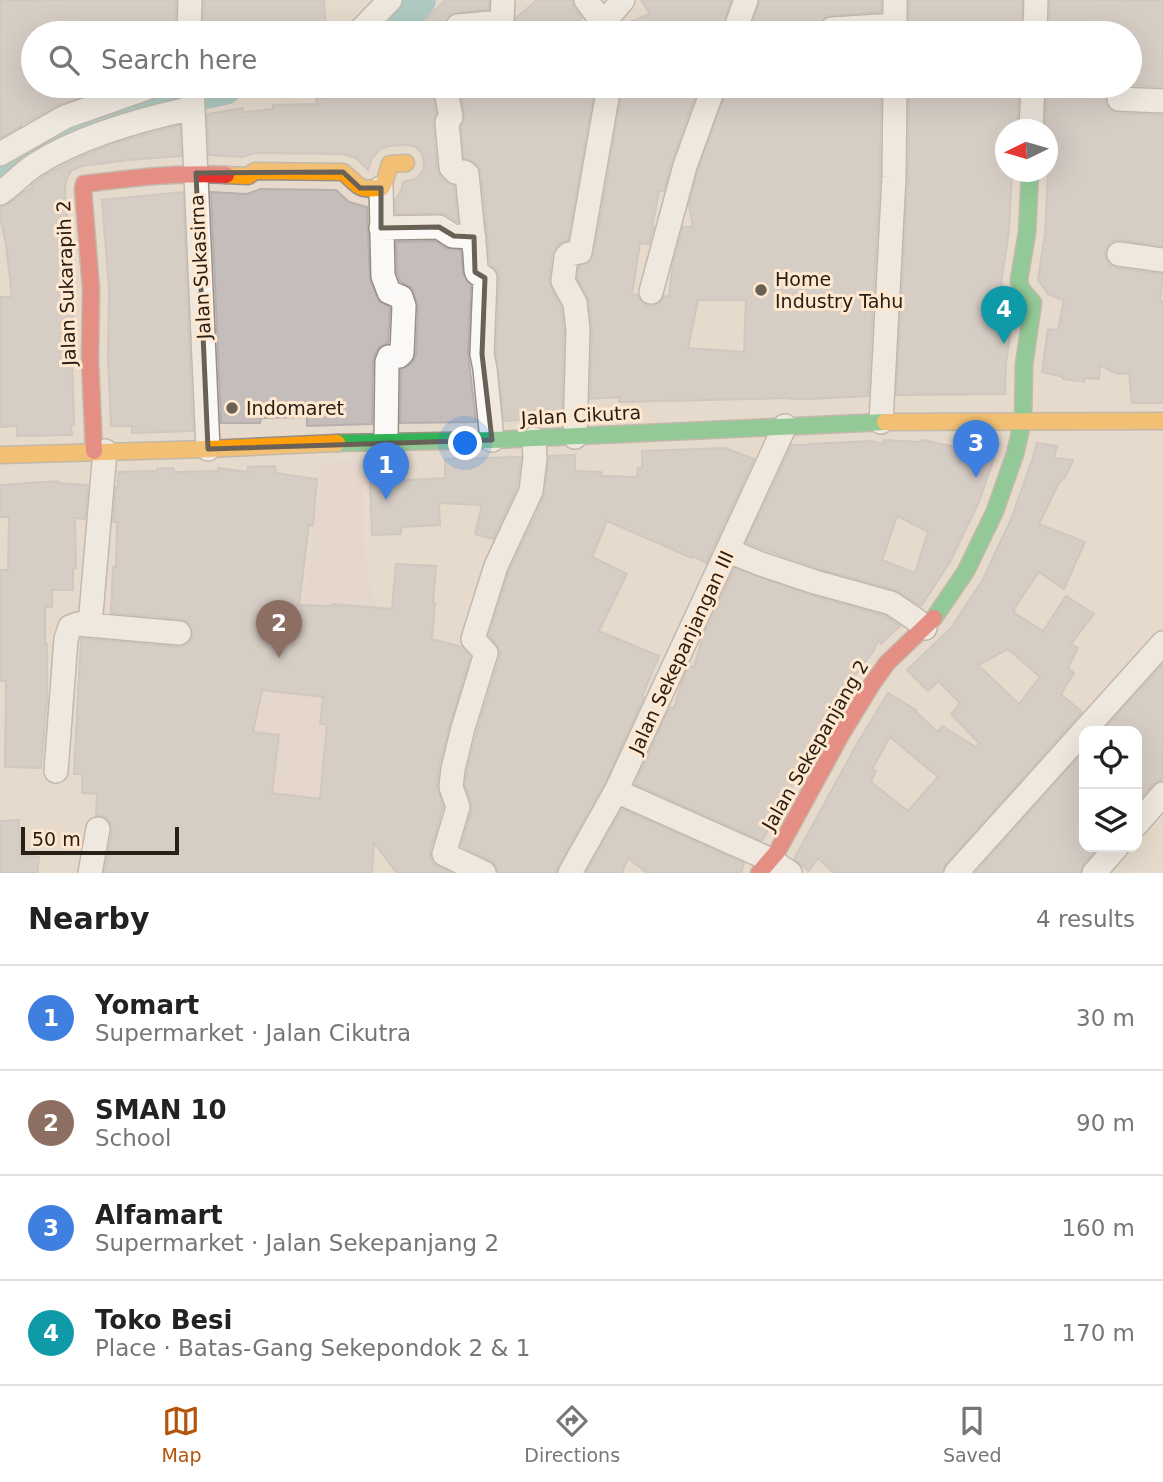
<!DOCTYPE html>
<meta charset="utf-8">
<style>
body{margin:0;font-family:"DejaVu Sans",sans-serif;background:#f2f2f2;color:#222}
.controls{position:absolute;right:21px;bottom:21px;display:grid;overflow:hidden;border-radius:14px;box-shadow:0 7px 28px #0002}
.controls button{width:63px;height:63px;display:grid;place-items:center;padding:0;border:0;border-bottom:2px solid #e0e0e0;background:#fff;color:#222;font:35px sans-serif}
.compass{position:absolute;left:995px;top:119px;width:63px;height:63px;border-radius:50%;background:#fff;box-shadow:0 7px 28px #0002;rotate:265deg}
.scale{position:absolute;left:21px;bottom:18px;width:158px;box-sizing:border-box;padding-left:7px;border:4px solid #282017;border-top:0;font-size:19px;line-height:24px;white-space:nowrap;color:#282017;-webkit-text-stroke:5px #ffe8cf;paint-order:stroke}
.you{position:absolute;left:466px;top:444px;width:24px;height:24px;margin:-18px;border:5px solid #fff;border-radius:50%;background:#1a73e8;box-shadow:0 0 0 10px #1a73e833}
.badge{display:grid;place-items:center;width:46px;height:46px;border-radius:50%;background:#b45309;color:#fff;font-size:23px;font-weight:700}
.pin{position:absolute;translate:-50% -58px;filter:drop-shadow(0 2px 4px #0008)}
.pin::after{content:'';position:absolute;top:37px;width:24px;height:21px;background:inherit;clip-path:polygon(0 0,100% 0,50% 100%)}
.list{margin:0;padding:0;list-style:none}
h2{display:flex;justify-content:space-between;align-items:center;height:91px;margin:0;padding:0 28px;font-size:30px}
h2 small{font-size:23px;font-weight:400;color:#767676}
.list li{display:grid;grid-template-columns:46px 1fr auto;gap:21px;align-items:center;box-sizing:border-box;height:105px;padding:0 28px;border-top:2px solid #e0e0e0}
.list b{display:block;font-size:26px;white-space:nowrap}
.list p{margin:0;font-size:23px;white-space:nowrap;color:#767676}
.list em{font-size:23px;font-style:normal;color:#767676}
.icon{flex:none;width:38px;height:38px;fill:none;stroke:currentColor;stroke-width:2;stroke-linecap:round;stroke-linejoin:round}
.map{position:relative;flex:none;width:1163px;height:873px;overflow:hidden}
.search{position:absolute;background:#fff;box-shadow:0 7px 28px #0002;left:21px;right:21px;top:21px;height:77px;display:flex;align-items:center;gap:18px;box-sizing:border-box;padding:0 24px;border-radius:38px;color:#767676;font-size:26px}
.sheet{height:511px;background:#fff}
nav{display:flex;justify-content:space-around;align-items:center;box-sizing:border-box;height:98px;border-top:2px solid #e0e0e0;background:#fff;font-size:19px;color:#767676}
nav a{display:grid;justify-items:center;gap:4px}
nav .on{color:#b45309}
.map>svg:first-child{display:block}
.education{fill:#e7d3ce}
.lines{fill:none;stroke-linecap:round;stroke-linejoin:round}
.river{stroke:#6cb5b7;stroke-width:38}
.building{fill:#c4bdbc;stroke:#b7afae;stroke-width:2;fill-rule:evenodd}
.street-casing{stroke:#988f84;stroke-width:26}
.fast-casing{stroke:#988f84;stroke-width:19}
.slow-casing{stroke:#988f84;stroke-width:19}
.jam-casing{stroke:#988f84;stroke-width:19}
.street{stroke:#fbf9f7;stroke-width:23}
.fast{stroke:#30b455;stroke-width:16}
.slow{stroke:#ff9f0a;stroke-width:16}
.jam{stroke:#e5322d;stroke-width:16}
.marked{fill:none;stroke:#6a6156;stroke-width:5;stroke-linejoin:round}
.poi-dot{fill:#6a6156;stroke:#ffe8cf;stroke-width:2.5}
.labels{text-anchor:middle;stroke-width:6;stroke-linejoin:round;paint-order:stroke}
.street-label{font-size:19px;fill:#282017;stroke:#ffe8cf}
.poi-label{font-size:19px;fill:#282017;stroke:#ffe8cf;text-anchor:start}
</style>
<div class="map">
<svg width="1163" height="873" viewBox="0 0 1163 873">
<rect width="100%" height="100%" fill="#e6dacc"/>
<path class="education" d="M363 460V539L369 577 377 611 398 748 370 873H160L190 625 270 599H304L323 462Z"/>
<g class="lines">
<path class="river" d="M385 33 417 0
M0 177 121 108 224 86"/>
</g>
<path class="building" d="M0 0H176L175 30 167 33H33V86H112L58 105 29 121 21 124 22 126 0 138Z
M204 0H324L326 33H203Z
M445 0H489V9L451 14 442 26 440 33H413Z
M537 0H572L574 8 582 18 564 33H509L514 28 516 18Z
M641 0H731L720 33H619L618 27 650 14Z
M760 0H881V12L826 16 818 25 815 33H749Z
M909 0H1022L1021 33H909Z
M1050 0H1163V87L1130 85V33H1049Z
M349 86H431L436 113 433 123 437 168 441 177 446 182 454 186 458 222 447 215 440 213 396 214 395 200 402 189 403 182 416 179 423 171 424 163 422 153 414 146 405 145 389 146 380 149 373 157 368 170 356 158 343 154 255 153 243 157 209 155 207 114 243 108V112L273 109V105L317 104 316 98 349 96Z
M459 86H595L568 240 559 244 552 254 549 279 551 288 561 307 564 331 562 418 504 421 496 353 499 278 497 271 490 264 481 172 475 163 464 158 461 126 464 121 465 115Z
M623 86H690L698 88 672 161 664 191H659L652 227H654L649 244 640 243 632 294 637 295 641 301 647 305 654 306 660 302 664 296 669 297 672 268 683 227H693L689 205 698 170 728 86H881L880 177 868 396 812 399H791V398L619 402V397L590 399 592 328 589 301 577 278 579 266 589 262 594 254ZM698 300H746L744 352 688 348Z
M909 86H1019L1017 130H1005V172H1012L1009 231 1001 283 1007 300 1014 309 1006 363 1005 394 896 395 908 178Z
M1047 86H1116L1108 91 1105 98 1106 105 1112 111 1118 113 1163 115V246L1120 240 1113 241 1108 245 1105 253 1106 259 1110 265 1116 268 1163 274 1160 301H1163V403H1132L1129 373 1117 374 1100 365 1099 379 1085 378 1084 382 1063 379V377L1042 372 1048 329 1058 330 1064 300 1049 295 1038 280 1045 234 1048 173 1047 130H1045Z
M180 125 181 156 129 160 82 166 71 171 66 180 65 190 73 290 72 360 74 425H71L72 435 17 436V426L0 427V297H12L6 245 0 216V207L8 204 24 192 32 188V185L45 175 80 157 118 142Z
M261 189 336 190 349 202 367 207 370 280 379 301 390 308 388 343 380 346 376 352 373 361 372 424 307 426V417L261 418 260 423H221L211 192 247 194Z
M183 192 193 431 132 433V426H111L108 360 109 288 102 200Z
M435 241 446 248 461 250 463 274 471 286 468 353 476 422 400 423 401 370 412 363 416 355 418 307 412 288 400 281 397 273 396 242Z
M884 440 921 442 922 440 956 447V444H999L978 504 950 562 921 606 895 590 819 569 746 543 792 445H809V444L871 441 883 444ZM897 516 928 532 915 573 882 560Z
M1037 443 1057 446 1054 458 1073 460 1065 478 1059 483 1039 524 1085 542 1064 589 1039 572 1013 610 1015 611 1014 613 1043 631 1066 596 1094 614 1071 644 1078 648 1068 668 1074 673 1061 694 1082 712 946 864 942 873H834L818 858 809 871 794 859 858 742 888 693 916 710 915 711 938 732 942 726 976 747 979 743 951 714 960 703 938 681 928 691 907 670 951 628 982 581 1012 517 1032 460ZM1008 649 1040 677 1019 704 978 665ZM890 737 938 777 908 811 871 782 876 771 872 769Z
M725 448 754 459 706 563 693 556 692 558 607 521 592 557 627 574 599 631 659 656 642 696 644 697 604 785 558 866 556 873H498L496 866 491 861 461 846 472 810 471 802 465 785 467 771 477 732 500 656 499 649 489 635 509 571 544 497 549 456 575 455V471L601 472V476L637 477 638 468H642V451Z
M521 457 517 487 493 539 475 534 482 505 439 503 440 525 401 527V534L372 535 370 482 445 478V459Z
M275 466 276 473 317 479 313 526 309 525 299 605 332 606 333 604 392 609 396 564 436 566 433 603H435L432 639 462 647 470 657 450 724 439 766 437 786 443 807 430 851V857L433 863 451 873H397L374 843 372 873H104L112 832 111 825 106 818 101 815 96 816 97 794 82 793V774H74L81 638 178 647 185 645 190 642 193 634 191 627 188 622 181 619 111 613 113 567H116L117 522H113L116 487 118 488V472L157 471V469L173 468 175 472 218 471V468L248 472V467ZM262 690 323 697 320 724 327 725 320 799 272 793 279 735 253 732Z
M58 481V483L88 485 85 519 75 518 76 568H73V590H52V607H45V644H47V699L41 768 5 767 6 681H0V570H8L9 517H0V485Z
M735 568 811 595 885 616 900 626 881 644 878 640 873 652 856 674 826 724 762 841 635 784 670 707 674 708 682 681 689 666 694 667 702 639Z
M1163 664V780L1158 781 1153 784 1137 803V731H1102Z
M1084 751V847H1099L1084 864 1080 873H975Z
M622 809 744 863 741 873H647L628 858 622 873H586Z
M19 820 20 855 39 857 37 873H0V821Z"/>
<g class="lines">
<g class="street-casing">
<path id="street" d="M586 0 603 23
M189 33 190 0
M358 33 390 0
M454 33 458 26 500 22 502 21 503 0
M605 33 603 23 623 0
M734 33 746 0
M829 33 832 29 895 25
M895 33V0
M1035 33 1036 0
M192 86 208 449
M445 86 451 117 447 122 451 167 456 172H464L467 174 475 254 476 270 477 273 485 278 482 354 485 369 492 440
M1119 99 1163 101
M1031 130 1033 86
M0 154 65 117 153 86
M381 188 383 276 389 292 401 297 404 306 402 353 399 356 389 357 387 362 386 442
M0 193C14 184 24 171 38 163 83 135 142 119 193 108
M381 228 439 227 453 236 474 237
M1119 254 1163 260
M651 292 685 166 714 86
M881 422 894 177 895 86
M575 437 578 330 575 303 563 281 566 257 569 254 580 252 609 86
M729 551 761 564 815 582 891 603 915 619 925 628
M90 625 105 451
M56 771 66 639 70 627 78 624 179 633
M616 791 771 860 790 873
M1137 824 1163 794
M90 873 98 829
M484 873 444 854 458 807 451 787 453 769 463 728 486 653 473 639 496 566 531 491 535 458 534 439
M570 873 616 791 785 426
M956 873 1163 643
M1094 873 1117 847"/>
</g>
<g class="fast-casing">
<path id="fast" d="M337 443 492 440 885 422
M934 618 966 571 995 511 1015 454 1023 420 1024 365 1033 303 1021 289 1019 280 1027 233 1030 172"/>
</g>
<g class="slow-casing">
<path id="slow" d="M226 175 248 176 255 171 343 172C361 186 355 190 381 188 386 183 387 171 390 164L406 163
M885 422 1163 421
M0 455 208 449 337 443"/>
</g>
<g class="jam-casing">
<path id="jam" d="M94 451 90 360 91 289 83 189 84 184C131 178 178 172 226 175
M759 873 777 852 842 733 872 684 887 663 934 618"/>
</g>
<use href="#street" class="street"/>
<use href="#fast" class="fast"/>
<use href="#slow" class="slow"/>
<use href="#jam" class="jam"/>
</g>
<path d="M0 0H1163V873H0ZM343 172 360 188H381V228L439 227 454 236 474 237 475 272 485 278 482 354 492 440 208 449 196 173Z" fill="#e6dacc" fill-opacity=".55" fill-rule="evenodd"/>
<path class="marked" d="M343 172 360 188H381V228L439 227 454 236 474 237 475 272 485 278 482 354 492 440 208 449 196 173Z"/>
<g class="poi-dot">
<circle cx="761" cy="290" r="7"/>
<circle cx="232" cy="408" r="7"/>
</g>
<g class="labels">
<g class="street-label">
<text transform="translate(200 267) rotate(-93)" y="7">Jalan Sukasirna</text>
<text transform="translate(66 283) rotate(-92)" y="7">Jalan Sukarapih 2</text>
<text transform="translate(581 415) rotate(-3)" y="7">Jalan Cikutra</text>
<text transform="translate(681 652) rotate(-65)" y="7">Jalan Sekepanjangan III</text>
<text transform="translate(815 745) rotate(-60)" y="7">Jalan Sekepanjang 2</text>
</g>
<g class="poi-label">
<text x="775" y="286">Home<tspan x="775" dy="22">Industry Tahu</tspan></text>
<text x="246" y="415">Indomaret</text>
</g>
</g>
</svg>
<div class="controls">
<button><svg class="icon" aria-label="locate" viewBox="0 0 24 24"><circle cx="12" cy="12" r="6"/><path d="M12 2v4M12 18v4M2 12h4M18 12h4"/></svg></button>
<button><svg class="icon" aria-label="layers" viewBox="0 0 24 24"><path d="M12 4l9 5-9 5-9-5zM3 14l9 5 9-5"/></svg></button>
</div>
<svg class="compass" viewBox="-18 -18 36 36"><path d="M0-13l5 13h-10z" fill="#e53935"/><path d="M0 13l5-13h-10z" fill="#767676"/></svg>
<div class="scale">50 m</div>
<div class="you"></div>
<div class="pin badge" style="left:386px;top:500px;background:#3f7fe0">1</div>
<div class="pin badge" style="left:279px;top:658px;background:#8d6e63">2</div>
<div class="pin badge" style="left:976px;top:478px;background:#3f7fe0">3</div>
<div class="pin badge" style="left:1004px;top:344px;background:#0f9aa8">4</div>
<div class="search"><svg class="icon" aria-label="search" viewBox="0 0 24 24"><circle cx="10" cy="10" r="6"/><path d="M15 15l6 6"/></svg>Search here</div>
</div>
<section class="sheet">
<h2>Nearby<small>4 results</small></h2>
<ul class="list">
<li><span class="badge" style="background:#3f7fe0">1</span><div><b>Yomart</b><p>Supermarket · Jalan Cikutra</p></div><em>30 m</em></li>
<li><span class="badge" style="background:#8d6e63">2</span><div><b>SMAN 10</b><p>School</p></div><em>90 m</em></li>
<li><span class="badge" style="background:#3f7fe0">3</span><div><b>Alfamart</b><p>Supermarket · Jalan Sekepanjang 2</p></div><em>160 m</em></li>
<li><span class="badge" style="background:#0f9aa8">4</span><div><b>Toko Besi</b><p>Place · Batas-Gang Sekepondok 2 &amp; 1</p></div><em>170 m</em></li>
</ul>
</section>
<nav>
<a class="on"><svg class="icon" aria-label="map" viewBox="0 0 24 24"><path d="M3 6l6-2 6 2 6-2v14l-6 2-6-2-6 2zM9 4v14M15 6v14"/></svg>Map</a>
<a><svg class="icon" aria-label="directions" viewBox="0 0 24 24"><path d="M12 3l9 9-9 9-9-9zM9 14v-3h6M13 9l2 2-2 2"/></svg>Directions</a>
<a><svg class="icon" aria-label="saved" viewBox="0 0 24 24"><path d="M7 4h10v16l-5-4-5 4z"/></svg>Saved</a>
</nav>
